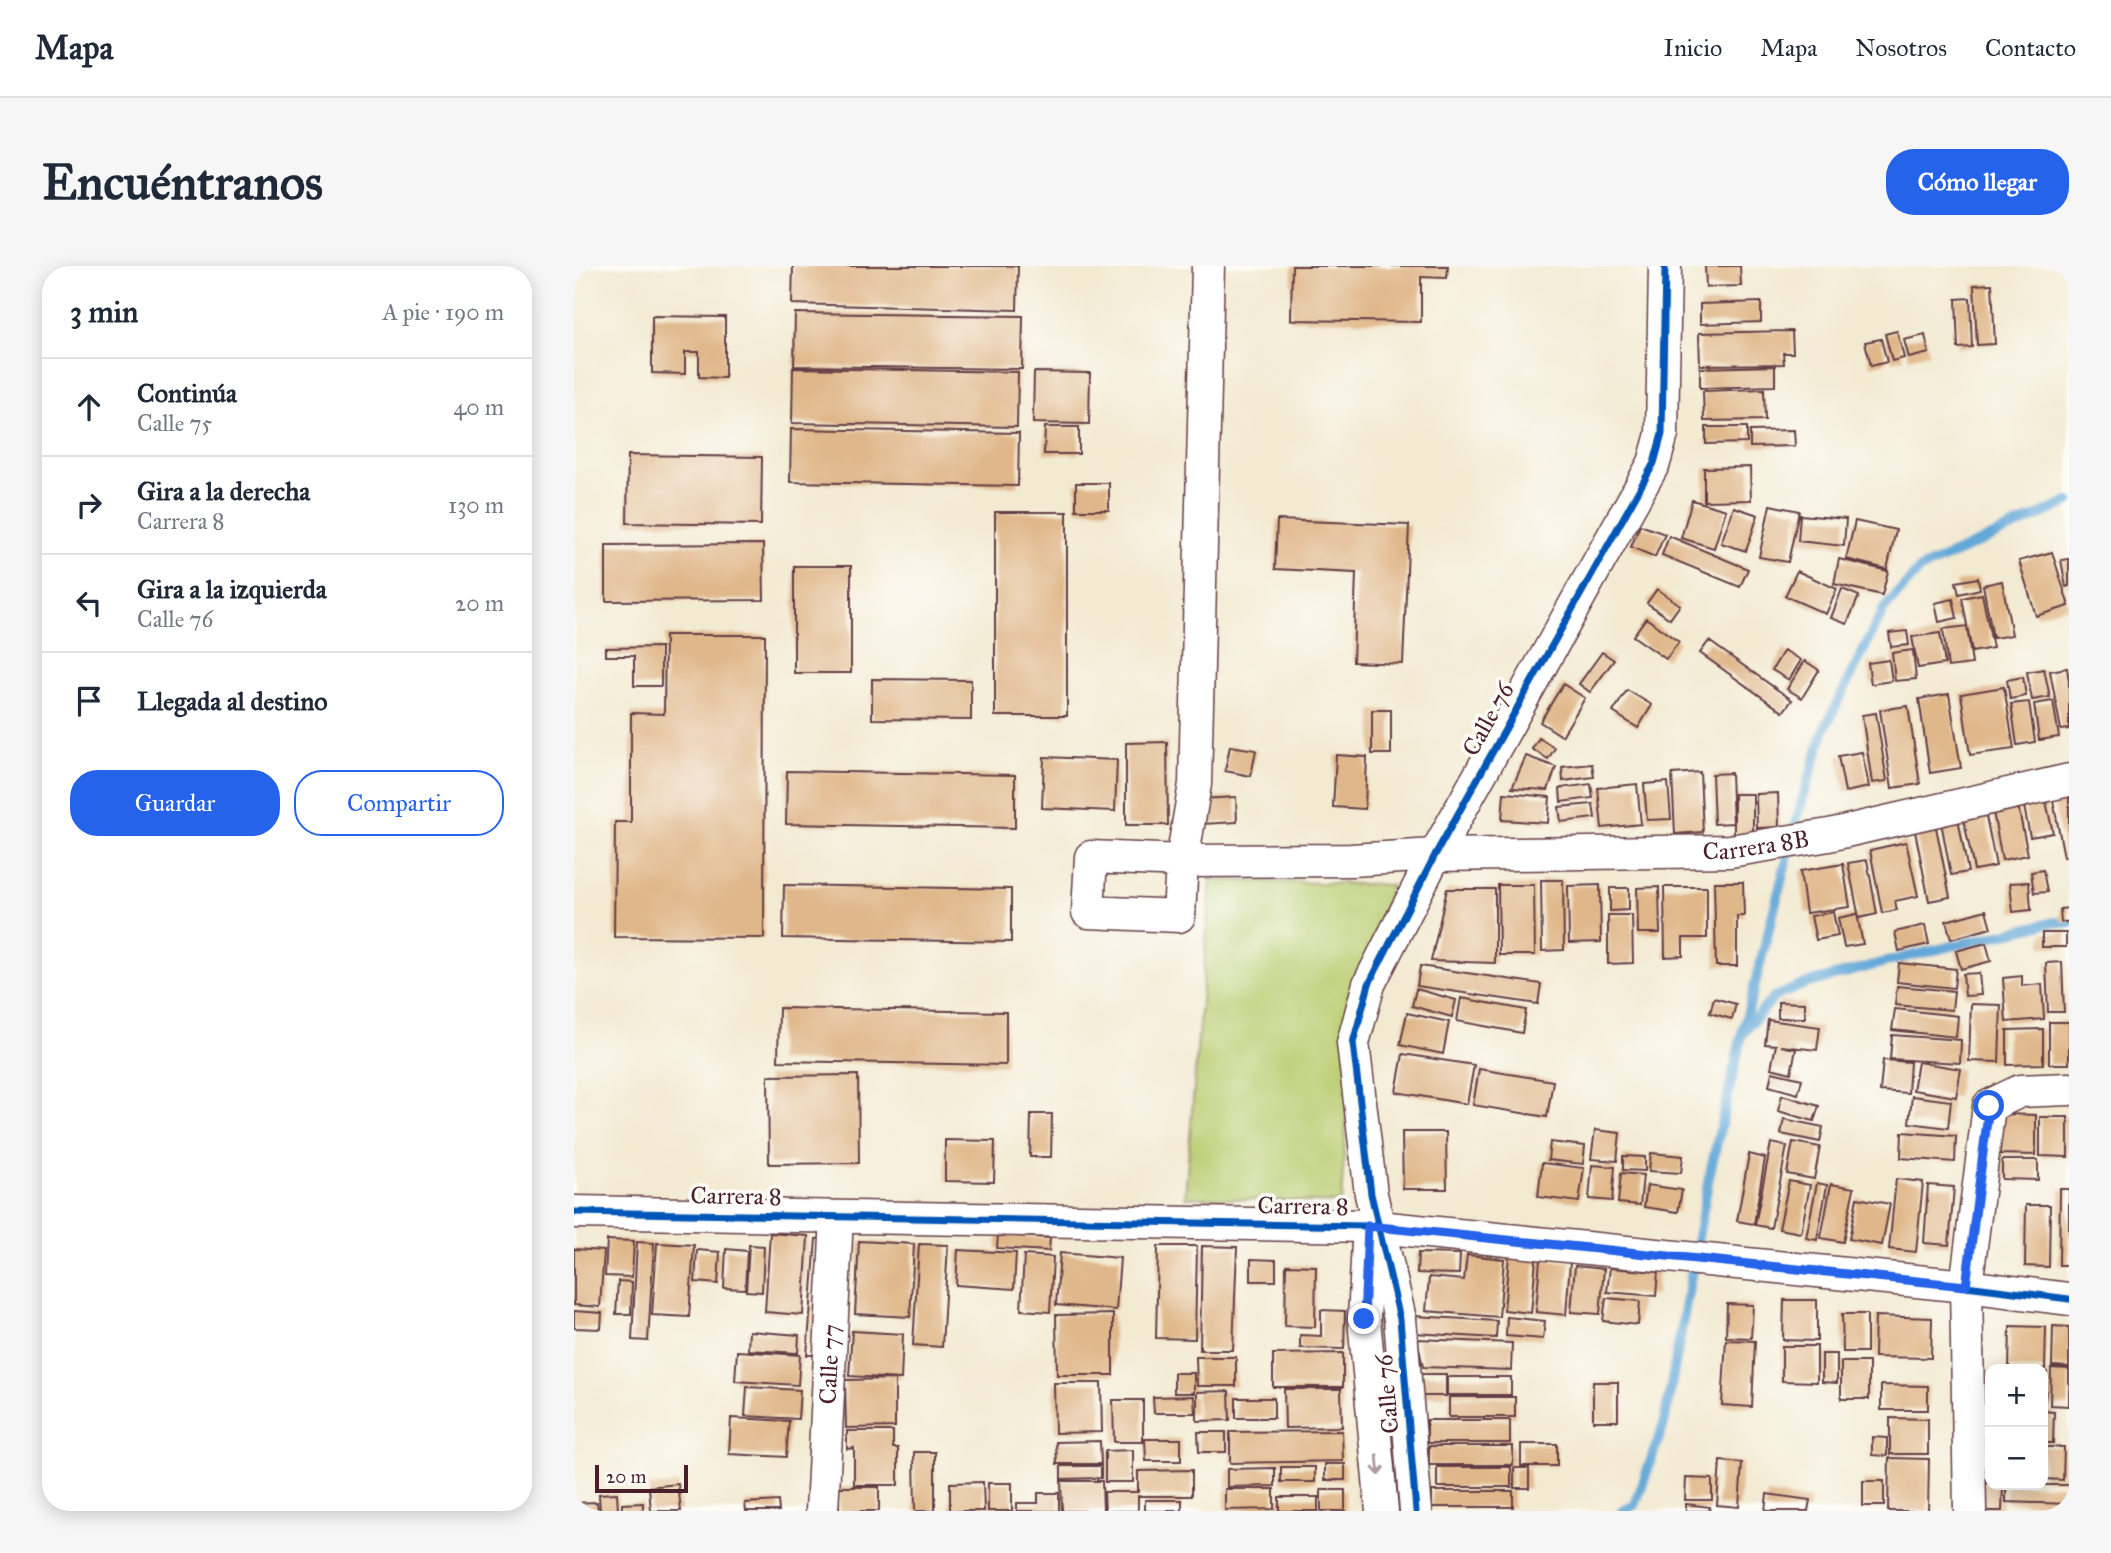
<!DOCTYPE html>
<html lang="es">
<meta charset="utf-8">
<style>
body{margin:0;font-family:"IM FELL Great Primer",serif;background:#f6f6f7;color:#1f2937}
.controls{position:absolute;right:21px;bottom:21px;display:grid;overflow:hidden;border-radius:14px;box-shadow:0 4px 18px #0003}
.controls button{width:63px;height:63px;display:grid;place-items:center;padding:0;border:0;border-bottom:2px solid #e0e1e3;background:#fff;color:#1f2937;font:35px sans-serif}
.scale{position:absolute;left:21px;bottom:18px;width:93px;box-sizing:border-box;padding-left:7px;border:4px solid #4a1f2b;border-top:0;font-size:19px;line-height:24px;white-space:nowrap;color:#4a1f2b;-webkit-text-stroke:5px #fdfcf7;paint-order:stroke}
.stop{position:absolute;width:21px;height:21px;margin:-16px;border:5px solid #2563eb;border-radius:50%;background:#fff}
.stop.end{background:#2563eb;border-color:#fff;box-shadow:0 2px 7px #0008}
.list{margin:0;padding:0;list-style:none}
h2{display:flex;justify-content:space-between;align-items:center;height:91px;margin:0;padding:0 28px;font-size:30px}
h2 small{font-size:23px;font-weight:400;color:#747a83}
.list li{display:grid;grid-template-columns:46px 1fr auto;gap:21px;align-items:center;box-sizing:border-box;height:98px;padding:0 28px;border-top:2px solid #e0e1e3}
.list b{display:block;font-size:26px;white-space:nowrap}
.list p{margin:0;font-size:23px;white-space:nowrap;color:#747a83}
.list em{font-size:23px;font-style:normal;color:#747a83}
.actions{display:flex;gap:14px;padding:21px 28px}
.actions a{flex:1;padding:16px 0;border:2px solid #2563eb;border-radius:28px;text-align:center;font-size:24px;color:#2563eb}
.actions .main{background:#2563eb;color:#fff}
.icon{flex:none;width:38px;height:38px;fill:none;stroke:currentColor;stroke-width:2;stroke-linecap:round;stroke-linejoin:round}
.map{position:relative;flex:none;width:1495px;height:1245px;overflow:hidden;border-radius:28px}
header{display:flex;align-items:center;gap:42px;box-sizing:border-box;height:98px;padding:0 35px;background:#fff;border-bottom:2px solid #e0e1e3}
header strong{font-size:33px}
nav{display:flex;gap:38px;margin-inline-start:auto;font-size:24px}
.intro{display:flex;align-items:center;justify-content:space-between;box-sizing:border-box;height:168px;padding:0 42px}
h1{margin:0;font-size:49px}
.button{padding:18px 32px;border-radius:28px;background:#2563eb;color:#fff;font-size:24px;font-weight:700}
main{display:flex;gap:42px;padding:0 42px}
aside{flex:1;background:#fff;border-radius:28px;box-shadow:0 4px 18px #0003}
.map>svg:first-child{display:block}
.green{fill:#b9cc6f;stroke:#82764d;stroke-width:2}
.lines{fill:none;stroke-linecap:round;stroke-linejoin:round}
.stream{stroke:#63a8d8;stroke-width:10}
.building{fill:#e0b78a}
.minor-casing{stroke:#633d44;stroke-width:35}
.minor{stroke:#fff;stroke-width:32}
.cycleway-casing{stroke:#fdfcf7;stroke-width:11}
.cycleway{stroke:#0057b8;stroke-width:7}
.oneway{stroke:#ae9aa0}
.route{stroke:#2563eb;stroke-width:9}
.labels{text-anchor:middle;stroke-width:7;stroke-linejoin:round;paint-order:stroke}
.street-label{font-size:24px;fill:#4a1f2b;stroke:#fdfcf7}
</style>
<header>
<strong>Mapa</strong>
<nav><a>Inicio</a><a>Mapa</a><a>Nosotros</a><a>Contacto</a></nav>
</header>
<div class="intro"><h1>Encuéntranos</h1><a class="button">Cómo llegar</a></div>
<main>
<aside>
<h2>3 min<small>A pie · 190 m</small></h2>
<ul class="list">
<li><svg class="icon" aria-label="ahead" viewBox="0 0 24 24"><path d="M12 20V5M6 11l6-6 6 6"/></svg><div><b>Continúa</b><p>Calle 75</p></div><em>40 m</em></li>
<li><svg class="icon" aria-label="right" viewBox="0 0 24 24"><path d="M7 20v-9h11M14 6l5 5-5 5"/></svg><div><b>Gira a la derecha</b><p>Carrera 8</p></div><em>130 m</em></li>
<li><svg class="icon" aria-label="left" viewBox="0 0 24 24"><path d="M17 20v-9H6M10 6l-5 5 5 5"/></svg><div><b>Gira a la izquierda</b><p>Calle 76</p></div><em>20 m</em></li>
<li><svg class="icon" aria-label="arrive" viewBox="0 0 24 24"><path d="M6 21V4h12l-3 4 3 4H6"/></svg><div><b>Llegada al destino</b></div></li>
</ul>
<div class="actions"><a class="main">Guardar</a><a>Compartir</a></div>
</aside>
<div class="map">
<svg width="1495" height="1245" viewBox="0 0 1495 1245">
<rect width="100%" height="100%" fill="#fdfcf7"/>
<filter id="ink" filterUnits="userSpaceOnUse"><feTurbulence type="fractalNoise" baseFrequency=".0143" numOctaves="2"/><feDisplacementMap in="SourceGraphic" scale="14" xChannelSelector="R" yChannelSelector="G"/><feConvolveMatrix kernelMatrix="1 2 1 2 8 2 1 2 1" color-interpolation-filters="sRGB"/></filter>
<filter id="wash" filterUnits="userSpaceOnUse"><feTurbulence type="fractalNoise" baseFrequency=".00686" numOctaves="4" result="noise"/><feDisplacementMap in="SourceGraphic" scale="28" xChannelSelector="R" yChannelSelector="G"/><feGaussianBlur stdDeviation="1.57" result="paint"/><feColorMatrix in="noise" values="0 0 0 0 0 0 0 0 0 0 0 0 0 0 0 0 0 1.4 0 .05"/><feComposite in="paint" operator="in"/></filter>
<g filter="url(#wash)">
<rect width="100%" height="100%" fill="#f3ead2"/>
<path class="green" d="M637 614 817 619 788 714 773 845 767 937 611 931Z"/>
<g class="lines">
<path class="stream" d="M1171 765 1200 731 1231 718 1319 694 1480 656 1495 657
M1048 1245 1061 1239 1090 1158 1135 911 1168 768 1228 535 1251 462 1310 343 1346 303 1495 236"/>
</g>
<g id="blocks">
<path class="building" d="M219 0H444L443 44 218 38Z
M718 0H874L873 12 847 11V56L717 54Z
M1131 0H1166L1167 20 1132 21Z
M1418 18 1421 78 1403 79 1400 19Z
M1396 32 1398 81 1384 82 1382 33Z
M1187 36V56L1126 58V38Z
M221 47 449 50 448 103 220 100Z
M78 50 151 51V112L125 111V86H111V108L78 107Z
M1218 65 1219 87H1209L1210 98 1126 99 1125 67Z
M1323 65 1330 92 1318 95 1311 68Z
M1351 69 1355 87 1335 92 1330 74Z
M1307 73 1313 96 1297 100 1291 76Z
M1201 100V120L1126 122V102Z
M219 102 444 106 443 161 218 157Z
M460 106 516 107 515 158 459 157Z
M1190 123 1191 154 1130 155 1129 125Z
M471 161H505V188H470Z
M1132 161H1173V177L1132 178Z
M217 163 445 167 444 220 216 216Z
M1220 164 1221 180 1176 181V165Z
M54 189 188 191 187 259 53 257Z
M1176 201 1177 234 1130 235V202Z
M502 217H535V244H502Z
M1118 234 1152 244 1140 282 1107 272Z
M1196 239 1225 245 1214 296 1185 291Z
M1160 241 1184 249 1172 285 1147 277Z
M421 246H493V450H421Z
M1226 249 1272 253 1270 280 1224 275Z
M703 254 835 259 829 398 779 396 782 307 701 303Z
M1281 255 1322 264 1313 303 1272 293Z
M1066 259 1091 268 1081 291 1057 281Z
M1095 270 1174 303 1166 321 1088 289Z
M189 278 190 334 32 335V279Z
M1478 286 1495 340 1462 350 1445 295Z
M1265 293 1314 305 1308 329 1260 318Z
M1495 293V320L1492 321 1487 294Z
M220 300H277V407H220Z
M1223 305 1263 323 1252 348 1211 330Z
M1404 312 1406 323 1385 328 1382 316Z
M1428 315 1438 369 1419 372 1409 319Z
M1083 323 1106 339 1096 353 1073 337Z
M1268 323 1285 330 1273 358 1257 352Z
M1408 328 1419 382 1398 386 1388 332Z
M1379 333 1383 352 1365 356 1361 337Z
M1072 352 1105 376 1092 393 1059 370Z
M1393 360 1398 398 1374 401 1369 363Z
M1333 365 1335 379 1317 381 1315 367Z
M1366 367 1371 398 1344 402 1338 371Z
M91 369H191L190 672 40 671 41 556H57V447L90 448Z
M1135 375 1218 434 1209 446 1126 387Z
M87 381V420H60V390H32V382Z
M1210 384 1227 394 1215 414 1198 404Z
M1339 384 1342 413 1321 415 1318 387Z
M1028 386 1040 394 1016 426 1005 418Z
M1315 394 1318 415 1297 418 1294 397Z
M1231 395 1245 404 1228 432 1213 423Z
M1493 402 1495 415V463L1487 464 1476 405Z
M1470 403 1476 431 1458 434 1453 406Z
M1449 411 1452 430 1436 433 1433 414Z
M298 413 397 414V454L298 453Z
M989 418 1011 432 988 470 966 456Z
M1430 421 1440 483 1396 489 1387 428Z
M1053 424 1078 439 1064 462 1039 446Z
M1375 428 1387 502 1356 507 1345 433Z
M1479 435 1485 471 1465 474 1460 438Z
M1455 436 1461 476 1443 479 1437 438Z
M1334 440 1346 518 1318 522 1306 444Z
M798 444H817V488H798Z
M1302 447 1313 515 1298 517 1288 449Z
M965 472 981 482 974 493 958 483Z
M593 476 594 559H552V477Z
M656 480 682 484 677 510 651 505Z
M1288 486 1295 521 1271 526 1264 490Z
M762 489 793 491 791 543 759 541Z
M952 490 982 501 974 524 938 522Z
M470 491 543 494 541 545 468 542Z
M1018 498 1020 511 989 515 988 501Z
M213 505 441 509V562L212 558Z
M1126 506 1129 566 1101 568 1098 508Z
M1157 507 1159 557 1140 558 1138 508Z
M1094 516 1097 553 1073 554 1070 518Z
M1017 518 1019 532 987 536 986 522Z
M1063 518 1067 558 1028 562 1024 522Z
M1495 526V590L1490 591 1478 529Z
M930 527 976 531 974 557 928 554Z
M1204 527 1205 561 1183 562 1182 528Z
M1160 528H1179V568H1160Z
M662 531 663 556 628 558 627 533Z
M1471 531 1479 567 1456 571 1449 535Z
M1443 535 1454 589 1428 594 1418 540Z
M1019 538 1021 552 987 556 985 541Z
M1410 540 1422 600 1400 604 1388 545Z
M1384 552 1394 606 1377 609 1367 556Z
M1362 561 1376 631 1355 635 1341 565Z
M1332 576 1344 630 1321 635 1323 644 1308 647 1296 584Z
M1293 594 1303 648 1285 652 1274 597Z
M1269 598 1276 641 1232 647 1226 605Z
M1469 604 1473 626 1460 627 1457 606Z
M967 614H989L990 684 968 685Z
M1140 616H1169L1170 650H1163V700H1142Z
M1455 616 1457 644 1439 646 1436 617Z
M210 619 437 623V676L209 672Z
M924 619H960L961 689H925Z
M1026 619 1027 676 995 677 994 620Z
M1085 621 1086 667H1064L1063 622Z
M1090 621H1133V672H1109V690L1091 691Z
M1036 622H1055V644L1036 645Z
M873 623H921V697L857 695Z
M1495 642V656H1487L1486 643Z
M1412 644 1417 662 1377 673 1372 655Z
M1259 646 1264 670 1242 674 1237 650Z
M1283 648 1289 678 1270 681 1264 652Z
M1034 649H1058L1059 697 1034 698Z
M1351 659 1355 678 1325 685 1321 666Z
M1468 667H1492V681H1468Z
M1412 677 1417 695 1387 703 1382 685Z
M1488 696 1490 746H1474L1472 697Z
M1325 697 1382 703 1380 722 1323 716Z
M846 700 967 718 964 738 843 720Z
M1405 707 1407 729 1391 730 1389 708Z
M1448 710V720L1468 718 1470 753 1432 756 1429 712Z
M1323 720 1380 725 1378 744 1321 739Z
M842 723 882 734 878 751 838 740Z
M887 732 952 744 948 767 883 755Z
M1140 732 1162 738 1158 753 1136 747Z
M1204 736 1231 737V752H1204Z
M1397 738 1427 739 1425 796 1395 795Z
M205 742 432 746V799L204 795Z
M1321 743 1384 750 1382 771 1318 764Z
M833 747 875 756 869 788 826 779Z
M1194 754 1246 761 1243 784 1207 780 1222 783 1217 807 1197 802 1202 779 1191 778Z
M1475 756H1495V798H1475Z
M1469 763V798L1433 799V764Z
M1318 769 1387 774 1386 797 1316 793Z
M829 788 900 799 893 838 822 826Z
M1309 794 1336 796 1334 827 1306 825Z
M1344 796 1387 803 1382 831 1339 824Z
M905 803 979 815 973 851 899 839Z
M1198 806 1228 813 1224 828 1195 820Z
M284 809 285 897 195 898 194 810Z
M1208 829 1245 840 1240 855 1204 845Z
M1338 830 1377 835 1374 862 1335 857Z
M457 848H478L477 891H456Z
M1427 848 1462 849V889L1426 888Z
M1466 851H1494V891L1466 890Z
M1210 853 1249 861 1246 876 1207 868Z
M1021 864 1046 867 1043 895 1017 893Z
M828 866H872L873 923H829Z
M1328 866 1382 870 1381 896 1327 892Z
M371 874 421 875 420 916 371 915Z
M976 876 1011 880 1009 898 974 894Z
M1219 876 1246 881 1240 913 1213 908Z
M1197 877 1213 880 1197 962 1181 959Z
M1077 887 1109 890 1107 907 1075 905Z
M1175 888 1191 892 1180 958 1163 955Z
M1049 890 1071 891V905L1049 904Z
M1428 894H1464V914L1428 913Z
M968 897 1010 902 1005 936 964 931Z
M1018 899 1041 901 1038 935 1015 933Z
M1047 907 1069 909 1066 939 1044 937Z
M1322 913 1349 916 1342 986 1315 983Z
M1215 915 1236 919 1227 967 1205 963Z
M1243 917 1253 919 1243 974 1232 972Z
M1257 918 1280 922 1269 976 1247 972Z
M1073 919 1108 924 1104 946 1070 941Z
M1354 919 1380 921 1375 979 1350 977Z
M1486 923H1495V999H1485Z
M1283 932 1316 938 1308 979 1275 973Z
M1452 939H1476L1475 1001 1451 1000Z
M196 967 234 970 229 1049 191 1046Z
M424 969 476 972 475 985 423 982Z
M252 972 248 1089H233L242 973Z
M33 974 60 975 58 1011 31 1010Z
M285 975 340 978 336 1051 281 1048Z
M63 976 80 977 74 1075 58 1074Z
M83 977 120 979 115 1051 78 1049Z
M345 978 374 979 368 1081 339 1079Z
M175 979 190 980 188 1026 172 1025Z
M584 980H623L621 1073 582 1072Z
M628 980 663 981 659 1084H626Z
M0 983 30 985 26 1041 0 1039Z
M152 983 173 985 171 1023 150 1022Z
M123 984 146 986 144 1018 121 1016Z
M384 984 442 987 440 1023 382 1019Z
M486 987 546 992 542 1044 482 1039Z
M844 987 886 988 885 1008 843 1007Z
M450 989 479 991 476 1046 447 1044Z
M893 989 930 993 925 1051 852 1045 855 1011 890 1014Z
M935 990 962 993 957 1047 930 1044Z
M677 993 702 994V1015H677Z
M966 993 996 996 992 1049 962 1046Z
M712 999 742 1000 741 1061 711 1060Z
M1001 1000 1030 1003 1026 1048 997 1046Z
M1036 1002 1084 1006 1082 1030 1033 1026Z
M44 1015 58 1016 57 1048H42Z
M1032 1032 1066 1035 1064 1059 1029 1055Z
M1210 1034H1243V1075L1209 1074Z
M1153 1038 1179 1039 1177 1072 1152 1071Z
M747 1044 771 1045 770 1083 726 1082V1069L747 1070Z
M0 1045 28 1047 27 1063 0 1062Z
M539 1048V1109H483L482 1049Z
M1268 1048H1293V1086H1269Z
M841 1050 923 1055 922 1072 840 1067Z
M1301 1050 1358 1052 1357 1092 1300 1091Z
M933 1051 971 1055 969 1073 932 1070Z
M1436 1060 1472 1061 1471 1103 1435 1102Z
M1479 1060 1495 1061V1101L1478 1100Z
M175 1065 225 1069 224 1087 174 1084Z
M278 1065 329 1068 327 1113 275 1110Z
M843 1073 938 1077 937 1104 849 1101Z
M1152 1074 1181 1075 1178 1141 1148 1139Z
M1208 1080H1243V1116L1208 1115Z
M163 1085 226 1089 224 1119 161 1115Z
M769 1087V1121H699V1088Z
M1248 1088H1263V1117L1248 1116Z
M622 1091H662V1120H623Z
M1267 1096H1295V1133H1267Z
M1477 1102 1495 1103V1140L1476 1139Z
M1469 1106H1473L1471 1136H1469Z
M600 1107H620V1127H600Z
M847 1108H872V1130H847Z
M873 1111H937V1129H873Z
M321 1113V1161L272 1162 271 1114Z
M1019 1116H1044V1155H1019Z
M480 1117H527L528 1166 481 1167Z
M1307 1119 1354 1120V1144H1307Z
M173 1121 226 1124 224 1153 171 1150Z
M710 1123H767L768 1161 711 1162Z
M655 1125 656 1154 623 1155V1126Z
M620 1130 621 1147H580L579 1131Z
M875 1131H941V1151H875Z
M662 1132H700V1152H662Z
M539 1134H569V1176H540Z
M1469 1145 1480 1146 1479 1177H1469Z
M157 1152 215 1155 212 1191 155 1188Z
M1316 1152 1354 1153V1188H1316Z
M853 1154H936V1177H853Z
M273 1165H319V1182H324V1219H280V1182L273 1183Z
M768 1165 769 1195 656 1197V1166Z
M624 1166H652V1186H625Z
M1298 1171 1313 1172V1190L1298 1189Z
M571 1173H607V1195H572Z
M526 1175 527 1198H483L482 1176Z
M947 1178H983V1200H947Z
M1411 1179H1416V1212H1411Z
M855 1180H939V1199H855Z
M1469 1181H1490L1489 1214 1469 1213Z
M559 1184V1216H531V1185Z
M340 1186H361V1245H341Z
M1315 1192 1355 1193 1354 1245H1314Z
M1146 1195 1168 1197 1165 1241 1143 1239Z
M751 1198H771V1214H751Z
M487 1200H527V1212L487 1213Z
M707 1201H741V1216H707Z
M863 1201H937V1221H863Z
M701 1202V1220L653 1221V1203Z
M940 1202H955V1222H940Z
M618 1204V1230H564V1245H531L530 1226H564V1205Z
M1112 1212 1138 1213V1234H1111Z
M487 1215H528L529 1245H488Z
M1289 1215H1310V1240H1289Z
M409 1216 410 1245H376V1217Z
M1404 1216 1429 1219 1428 1245H1403Z
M414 1217H438V1245H414Z
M104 1218 107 1245H77L75 1221Z
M1432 1219H1495V1238L1432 1236Z
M265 1221H305V1245H265Z
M651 1223H700V1243L651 1244Z
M747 1224H771V1245H747Z
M858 1225H939V1241H858Z
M43 1227 44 1245H26L25 1228Z
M464 1227H485V1245H443V1237H464Z
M1193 1228 1236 1234 1234 1245H1191Z
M705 1231H744V1245H705Z
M571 1234H608V1245H571Z
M204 1235 205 1245H172L171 1237Z
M23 1236 24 1245H0V1237Z
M69 1237V1245H48V1238Z
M1112 1238 1136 1241 1135 1245H1112Z"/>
</g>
</g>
<g filter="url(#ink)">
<use href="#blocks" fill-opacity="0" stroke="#633d44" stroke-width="2"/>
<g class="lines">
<g class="minor-casing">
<g id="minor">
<path id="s1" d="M634 0 621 518 608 595 605 650 514 646 517 591 608 595 777 594 861 589 1156 585 1255 569 1495 514"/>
<path d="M0 946 794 960 1392 1020 1495 1033"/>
<path d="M795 957 790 1053 808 1245"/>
<path id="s2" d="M248 1245 263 951"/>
<path d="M842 1245 826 1053 797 928 779 777 795 718 861 589 1080 197 1088 168 1091 0"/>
<path d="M1396 1245 1392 1020 1415 840 1446 825 1495 823"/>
</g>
</g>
<use href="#minor" class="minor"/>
<g class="cycleway-casing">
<path id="cycleway" d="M0 946 794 960 1392 1020 1495 1033
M842 1245 826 1053 797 928 779 777 795 718 861 589 1080 197 1088 168 1091 0"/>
</g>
<use href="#cycleway" class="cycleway"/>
</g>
<defs><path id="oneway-shaft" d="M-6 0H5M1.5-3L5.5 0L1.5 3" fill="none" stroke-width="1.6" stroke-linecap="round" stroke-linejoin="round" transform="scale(1.75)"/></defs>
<use class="oneway" href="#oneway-shaft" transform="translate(804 1199) rotate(85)"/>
</g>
<g class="lines" filter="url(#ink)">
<path class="route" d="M790 1053 794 960 1392 1020 1415 840"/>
</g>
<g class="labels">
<g class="street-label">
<text transform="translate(914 453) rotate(-61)" y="8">Calle 76</text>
<text dy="8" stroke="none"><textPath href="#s1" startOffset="1463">Carrera 8B</textPath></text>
<text transform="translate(162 930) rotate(1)" y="8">Carrera 8</text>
<text transform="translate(729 940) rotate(1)" y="8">Carrera 8</text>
<text dy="8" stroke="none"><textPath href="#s2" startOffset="147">Calle 77</textPath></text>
<text transform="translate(813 1128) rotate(-95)" y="8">Calle 76</text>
</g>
</g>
</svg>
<div class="controls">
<button>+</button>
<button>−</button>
</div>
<div class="scale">20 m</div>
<div class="stop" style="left:1415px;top:840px"></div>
<div class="stop end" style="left:790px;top:1053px"></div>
</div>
</main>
